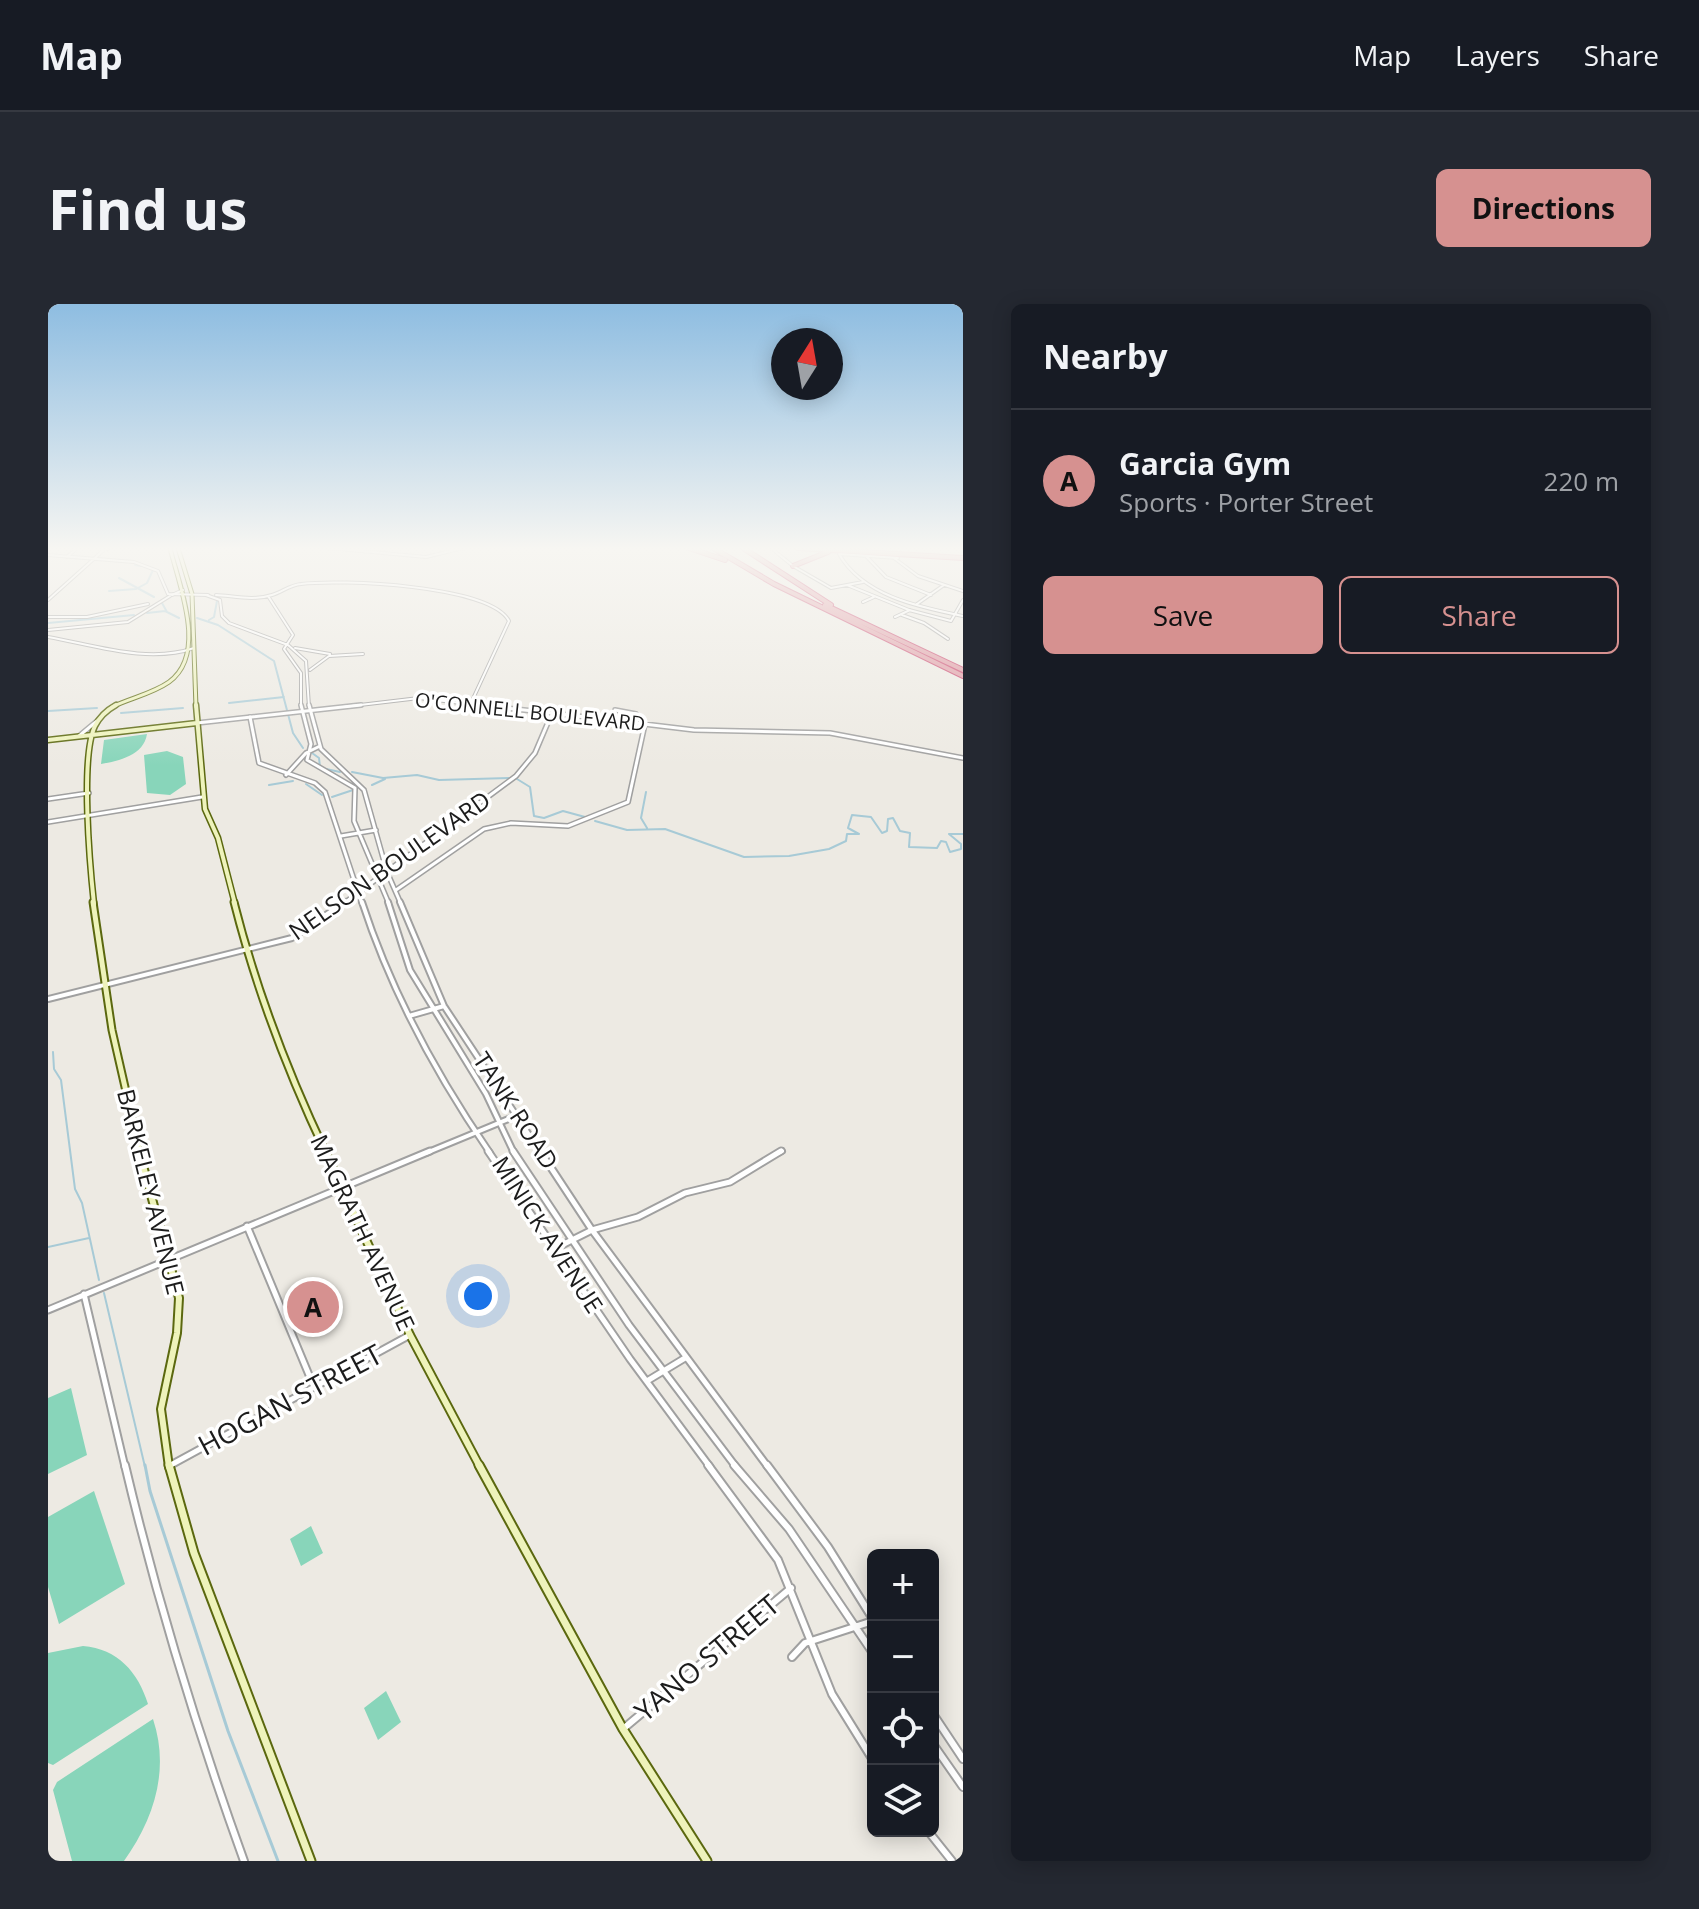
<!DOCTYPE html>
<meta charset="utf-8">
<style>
body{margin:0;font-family:"Open Sans",sans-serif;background:#242831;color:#f1f3f6}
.controls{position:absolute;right:24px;bottom:24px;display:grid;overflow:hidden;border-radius:12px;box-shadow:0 4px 20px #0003}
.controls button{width:72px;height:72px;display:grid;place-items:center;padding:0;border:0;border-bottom:2px solid #363941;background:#171b24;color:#f1f3f6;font:40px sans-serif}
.compass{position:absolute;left:723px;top:24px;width:72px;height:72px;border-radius:50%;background:#171b24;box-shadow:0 4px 20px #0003;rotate:11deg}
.you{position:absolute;left:430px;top:992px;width:28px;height:28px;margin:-20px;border:6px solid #fff;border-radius:50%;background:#1a73e8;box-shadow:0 0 0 12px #1a73e833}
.badge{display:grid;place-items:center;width:52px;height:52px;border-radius:50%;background:#d69190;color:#111;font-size:26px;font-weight:700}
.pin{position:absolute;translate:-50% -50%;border:4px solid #fff;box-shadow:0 2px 8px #0006}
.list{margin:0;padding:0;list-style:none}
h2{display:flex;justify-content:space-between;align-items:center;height:104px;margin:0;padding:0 32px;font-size:34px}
h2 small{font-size:26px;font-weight:400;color:#9ea1a6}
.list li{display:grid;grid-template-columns:52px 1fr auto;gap:24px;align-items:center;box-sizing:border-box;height:144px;padding:0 32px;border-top:2px solid #363941}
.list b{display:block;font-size:30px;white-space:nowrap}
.list p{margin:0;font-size:26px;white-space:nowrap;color:#9ea1a6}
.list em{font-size:26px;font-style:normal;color:#9ea1a6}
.actions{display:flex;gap:16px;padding:24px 32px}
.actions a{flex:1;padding:18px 0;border:2px solid #d69190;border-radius:12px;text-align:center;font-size:28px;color:#d69190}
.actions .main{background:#d69190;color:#111}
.icon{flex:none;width:44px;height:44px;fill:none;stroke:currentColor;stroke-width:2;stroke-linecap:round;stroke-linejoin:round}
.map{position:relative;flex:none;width:915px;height:1557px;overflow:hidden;border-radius:12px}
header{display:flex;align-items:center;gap:48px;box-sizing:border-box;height:112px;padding:0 40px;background:#171b24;border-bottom:2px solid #363941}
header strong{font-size:38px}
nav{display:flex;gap:44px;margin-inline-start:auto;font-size:28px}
.intro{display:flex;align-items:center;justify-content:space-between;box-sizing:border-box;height:192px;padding:0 48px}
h1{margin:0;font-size:56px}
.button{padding:20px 36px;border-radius:12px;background:#d69190;color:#111;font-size:28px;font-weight:700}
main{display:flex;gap:48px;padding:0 48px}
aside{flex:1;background:#171b24;border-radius:12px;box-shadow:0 4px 20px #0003}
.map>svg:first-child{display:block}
.pitch{fill:#88d5ba}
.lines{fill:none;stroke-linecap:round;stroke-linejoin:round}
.stream-far1{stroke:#a7cad6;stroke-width:2}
.stream{stroke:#a7cad6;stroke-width:3}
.minor-far4-casing{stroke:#a0a0a0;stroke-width:4}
.minor-far3-casing{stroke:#a0a0a0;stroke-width:6}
.minor-far2-casing{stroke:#a0a0a0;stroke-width:8}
.minor-far1-casing{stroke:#a0a0a0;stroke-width:9}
.minor-casing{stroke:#a0a0a0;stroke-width:10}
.tertiary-far3-casing{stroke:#a0a0a0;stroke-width:4}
.tertiary-far2-casing{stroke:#a0a0a0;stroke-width:6}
.tertiary-far1-casing{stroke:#a0a0a0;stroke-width:8}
.tertiary-casing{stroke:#a0a0a0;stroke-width:9}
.secondary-far4-casing{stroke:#5b680f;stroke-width:5}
.secondary-far3-casing{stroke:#5b680f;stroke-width:7}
.secondary-far2-casing{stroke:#5b680f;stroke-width:9}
.secondary-far1-casing{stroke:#5b680f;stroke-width:10}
.secondary-casing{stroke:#5b680f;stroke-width:11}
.motorway-casing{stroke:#c63561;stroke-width:6}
.minor-far4{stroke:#fff;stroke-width:2}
.minor-far3{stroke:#fff;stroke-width:3}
.minor-far2{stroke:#fff;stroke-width:4}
.minor-far1{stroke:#fff;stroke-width:5}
.minor{stroke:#fff;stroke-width:6}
.tertiary-far3{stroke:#fff;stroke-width:2}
.tertiary-far2{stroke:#fff;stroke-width:3}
.tertiary-far1{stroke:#fff;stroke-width:4}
.tertiary{stroke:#fff;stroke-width:5}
.secondary-far4{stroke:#eef3bb;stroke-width:3}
.secondary-far3{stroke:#eef3bb;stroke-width:4}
.secondary-far2{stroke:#eef3bb;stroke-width:5}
.secondary-far1{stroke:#eef3bb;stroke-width:6}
.secondary{stroke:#eef3bb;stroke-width:7}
.motorway{stroke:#dd929d;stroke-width:4}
.rail{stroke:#6a6a6a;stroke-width:2;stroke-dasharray:10 10;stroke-linecap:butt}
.labels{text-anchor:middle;stroke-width:7;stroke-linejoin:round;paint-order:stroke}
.far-street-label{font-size:20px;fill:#1c1c1c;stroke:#fff}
.street-label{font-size:24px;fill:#1c1c1c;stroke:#fff}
.near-street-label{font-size:28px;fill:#1c1c1c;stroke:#fff}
</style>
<header>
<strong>Map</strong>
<nav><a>Map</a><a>Layers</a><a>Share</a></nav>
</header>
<div class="intro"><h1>Find us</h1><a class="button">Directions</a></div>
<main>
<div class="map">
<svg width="915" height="1557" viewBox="0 0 915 1557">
<rect width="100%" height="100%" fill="#edeae3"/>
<path class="pitch" d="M99 430C96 451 71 457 53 460L56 436Z
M119 447 135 453 138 480 122 491 99 489 96 451Z
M23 1084 39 1151 0 1170V1094Z
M46 1187 77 1280 11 1320 0 1283V1213Z
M263 1222 275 1249 253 1262 242 1235Z
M35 1342C70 1345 90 1368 100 1400L5 1461 0 1459V1349Z
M338 1387 353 1418 330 1436 316 1404Z
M105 1415C122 1466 106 1515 76 1557H24L5 1486 9 1478Z"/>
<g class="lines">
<path class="stream-far1" d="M87 261 93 262
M71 274 106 293
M90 284 99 279 105 266
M61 287 88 285
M114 299 119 308
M99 309 117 307 131 314
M149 314 170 321 226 357 245 429 255 444
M161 316 166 313 169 297
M0 319 86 311
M181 399 236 393
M0 407 49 404
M73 409 135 404
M264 449 271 454 272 463
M278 465 292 468
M304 468 335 474 369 471 391 476 461 474
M469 475 482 483 486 512 496 514 515 507 537 513
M258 480 274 491
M221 481 245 477
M324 481 337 475
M598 488 593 514 599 524
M284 493 305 486
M547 517 579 526 617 525 696 553 741 552 781 545 798 537 799 530H811L800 524 804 511 823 513 834 529 839 527 840 515 845 514 852 527 862 529 861 543 889 544 893 537 898 538 902 548 913 545V540L901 530H915
M5 748 6 765 13 776 27 885 34 899 51 976
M0 943 41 934
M56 989 97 1163"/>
<path class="stream" d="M97 1161 102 1187 180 1427 230 1557"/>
<g class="minor-far4-casing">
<path id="minor-far4" d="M281 244 378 253 415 244
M0 251 86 258 110 267 120 290 160 291
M818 252 838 273 883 291
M19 253 29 244
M846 254 870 272 915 287
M850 254 791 250C815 292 871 303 915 312
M745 262 783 284 815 278
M799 281 861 306 903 317 915 296
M158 291 172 296 174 312 181 319 240 341 258 357 261 403
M168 291C186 292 206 297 224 291 234 288 242 281 253 280 291 275 443 281 461 317L423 399
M220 292 245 331 236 345 253 369V403
M0 296 58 244
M815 298 826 293
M869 300 896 281
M854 311 876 319 900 335
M0 313H39L100 300
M847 313 862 306
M0 326 80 318 122 292
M0 333C46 341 100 360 146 344
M247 344 282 350
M262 366 281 352 315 350"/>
</g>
<g class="minor-far3-casing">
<path id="minor-far3" d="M253 401 263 440 259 456 307 484 306 517 341 600
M261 401 273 445 316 486 339 568 353 600
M504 409 646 426 782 429 915 454
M202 413 211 459 267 479 277 488 314 600
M238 471 258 449 272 442
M0 495 41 489
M0 518 154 493
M293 532 328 526
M348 586 436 525 463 519 520 522 580 498 597 420 588 410 567 406"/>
</g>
<g class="minor-far2-casing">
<path id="minor-far2" d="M314 598C343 687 389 772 442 849
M340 598 362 666 438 790 466 849
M352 598 396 702 493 849
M361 712 396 702
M730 849 734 847"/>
</g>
<g class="minor-far1-casing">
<path id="minor-far1" d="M440 847 582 1055 662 1163
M465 847 581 1021 688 1163
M492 847 544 926 720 1163
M199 922 266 1083
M506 945 544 926 590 913 637 889 682 878 733 847
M36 990 77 1163
M599 1077 637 1054
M121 1162 362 1031"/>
</g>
<g class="minor-casing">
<path id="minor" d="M77 1161C109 1296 149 1427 196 1557
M660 1161 730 1256 784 1390 825 1456
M686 1161 741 1225 825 1349
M719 1161 780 1243 825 1315
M744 1353 757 1339 825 1317
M885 1410 915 1455
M575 1425 743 1284
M885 1440 915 1483
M880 1527 904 1557"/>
</g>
<g class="tertiary-far3-casing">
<path id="tertiary-far3" d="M723 244 745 262
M124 291 135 286
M295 403 371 394 446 403"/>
</g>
<g class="tertiary-far2-casing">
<path id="tertiary-far2" d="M149 419 313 401
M31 432 49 417
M295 600 468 472 487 449 504 409 429 401"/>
</g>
<g class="tertiary-far1-casing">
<path id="tertiary-far1" d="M0 695 244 634 297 598
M378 849 470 811"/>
</g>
<g class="tertiary-casing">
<path id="tertiary" d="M0 1006 382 847"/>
</g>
<g class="secondary-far4-casing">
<path id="secondary-far4" d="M130 244 144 290 148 403
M64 403C82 394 104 390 121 378 160 350 131 281 122 244"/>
</g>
<g class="secondary-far3-casing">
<path id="secondary-far3" d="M148 401 157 505 170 534 187 600
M0 436 149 419
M46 600C42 563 32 453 47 422 52 412 59 406 68 401"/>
</g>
<g class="secondary-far2-casing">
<path id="secondary-far2" d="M45 598 64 726 92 849
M186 598C208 685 240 769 278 849"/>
</g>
<g class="secondary-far1-casing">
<path id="secondary-far1" d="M91 847 131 994 129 1029 113 1105 121 1163
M277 847 362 1031 432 1163"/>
</g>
<g class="secondary-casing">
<path id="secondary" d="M121 1161 146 1249 263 1557
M431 1161 575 1425 659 1557"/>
</g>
<g class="motorway-casing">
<path id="motorway" d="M641 244 677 256
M665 244 726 280 915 372
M695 244 783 301
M750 244 915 254
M745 262 780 248
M777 301 915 366"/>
</g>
<use href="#minor-far4" class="minor-far4"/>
<use href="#minor-far3" class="minor-far3"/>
<use href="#minor-far2" class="minor-far2"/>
<use href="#minor-far1" class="minor-far1"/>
<use href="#minor" class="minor"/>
<use href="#tertiary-far3" class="tertiary-far3"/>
<use href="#tertiary-far2" class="tertiary-far2"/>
<use href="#tertiary-far1" class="tertiary-far1"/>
<use href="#tertiary" class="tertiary"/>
<use href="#secondary-far4" class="secondary-far4"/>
<use href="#secondary-far3" class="secondary-far3"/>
<use href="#secondary-far2" class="secondary-far2"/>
<use href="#secondary-far1" class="secondary-far1"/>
<use href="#secondary" class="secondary"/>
<use href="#motorway" class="motorway"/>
<path class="rail" d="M59 247 62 244"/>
</g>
<linearGradient id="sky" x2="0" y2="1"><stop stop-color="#8ebde1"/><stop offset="0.53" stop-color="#f7f6f2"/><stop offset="1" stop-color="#f7f6f2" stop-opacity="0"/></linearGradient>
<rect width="915" height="462" fill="url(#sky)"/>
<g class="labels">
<g class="far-street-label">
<text transform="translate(482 408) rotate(6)" y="7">O'CONNELL BOULEVARD</text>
</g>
<g class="street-label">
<text transform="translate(342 562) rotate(-35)" y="8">NELSON BOULEVARD</text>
<text transform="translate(467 807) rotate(57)" y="8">TANK ROAD</text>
<text transform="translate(102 888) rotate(76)" y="8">BARKELEY AVENUE</text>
<text transform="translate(314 929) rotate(65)" y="8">MAGRATH AVENUE</text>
<text transform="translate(499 931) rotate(57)" y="8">MINICK AVENUE</text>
</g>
<g class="near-street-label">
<text transform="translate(242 1096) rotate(-28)" y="10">HOGAN STREET</text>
<text transform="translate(659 1354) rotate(-40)" y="10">YANO STREET</text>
</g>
</g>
</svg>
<div class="controls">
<button>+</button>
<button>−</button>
<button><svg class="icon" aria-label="locate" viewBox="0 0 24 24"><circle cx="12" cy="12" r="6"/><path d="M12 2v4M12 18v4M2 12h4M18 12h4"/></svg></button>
<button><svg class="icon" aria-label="layers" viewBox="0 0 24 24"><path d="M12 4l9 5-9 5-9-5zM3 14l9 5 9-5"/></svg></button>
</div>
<svg class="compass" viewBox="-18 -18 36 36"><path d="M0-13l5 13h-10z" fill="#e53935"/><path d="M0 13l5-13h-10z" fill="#9ea1a6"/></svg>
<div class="you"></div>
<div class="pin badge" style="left:265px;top:1003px">A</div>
</div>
<aside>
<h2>Nearby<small></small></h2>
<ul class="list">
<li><span class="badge">A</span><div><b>Garcia Gym</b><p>Sports · Porter Street</p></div><em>220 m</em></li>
</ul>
<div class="actions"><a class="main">Save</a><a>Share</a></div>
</aside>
</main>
